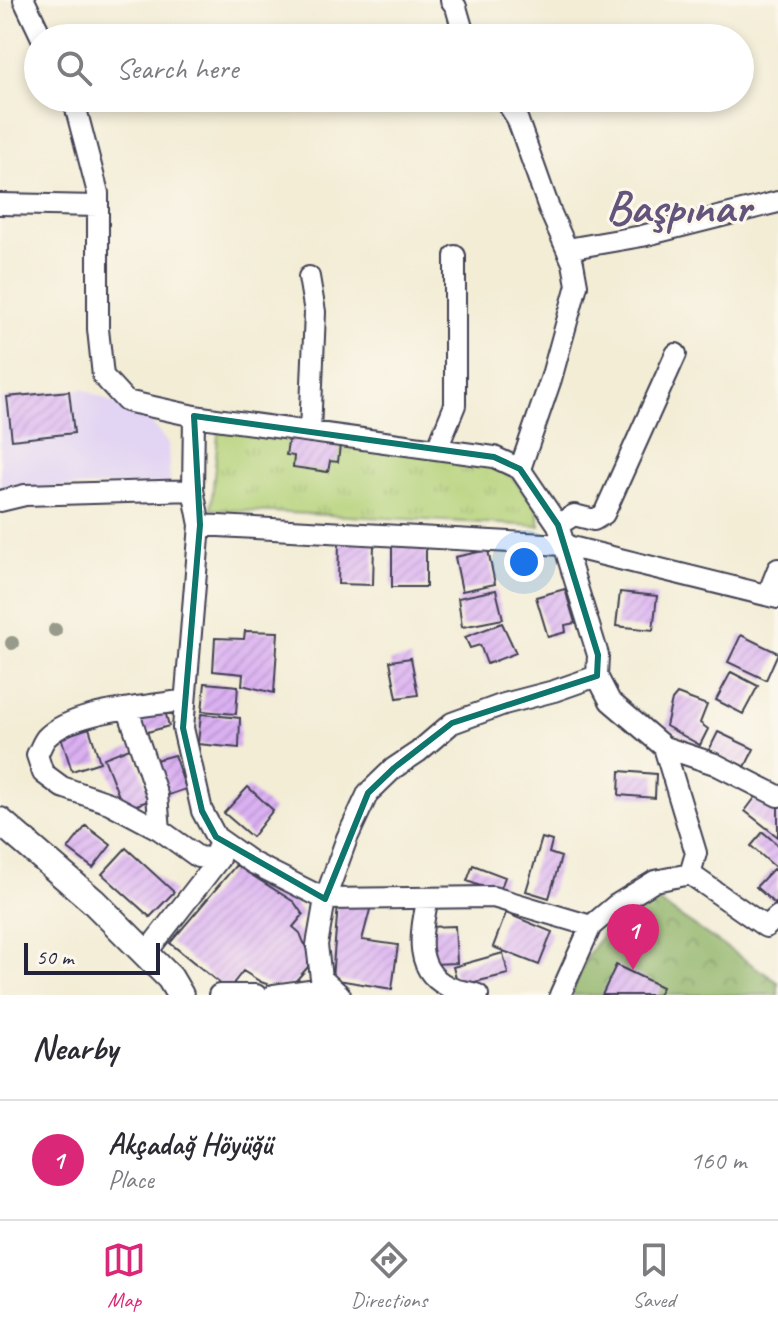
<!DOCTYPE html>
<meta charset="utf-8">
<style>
body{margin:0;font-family:Caveat,sans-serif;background:#f2f2f3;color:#2b2b33}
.scale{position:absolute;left:24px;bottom:20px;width:136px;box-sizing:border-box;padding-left:8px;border:4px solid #22223b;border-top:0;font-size:22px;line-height:28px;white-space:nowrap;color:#22223b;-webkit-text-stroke:6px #fbf7ec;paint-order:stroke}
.you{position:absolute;left:524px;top:562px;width:28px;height:28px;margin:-20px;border:6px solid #fff;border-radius:50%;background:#1a73e8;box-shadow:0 0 0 12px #1a73e833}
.badge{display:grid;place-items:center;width:52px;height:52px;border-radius:50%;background:#db2777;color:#fff;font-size:26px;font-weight:700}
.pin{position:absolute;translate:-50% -66px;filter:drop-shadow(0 2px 4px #0008)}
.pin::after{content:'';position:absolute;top:42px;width:28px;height:24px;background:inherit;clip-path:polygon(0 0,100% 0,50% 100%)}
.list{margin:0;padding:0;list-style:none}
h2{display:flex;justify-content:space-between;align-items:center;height:104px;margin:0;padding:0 32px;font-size:34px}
h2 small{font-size:26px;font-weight:400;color:#7c7c81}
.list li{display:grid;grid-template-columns:52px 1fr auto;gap:24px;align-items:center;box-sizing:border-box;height:120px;padding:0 32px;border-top:2px solid #e1e1e2}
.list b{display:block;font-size:30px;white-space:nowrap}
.list p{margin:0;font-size:26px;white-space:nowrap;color:#7c7c81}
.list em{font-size:26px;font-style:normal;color:#7c7c81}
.icon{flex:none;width:44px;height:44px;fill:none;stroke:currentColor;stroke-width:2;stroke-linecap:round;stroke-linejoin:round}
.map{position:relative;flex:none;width:778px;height:995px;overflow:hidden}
.search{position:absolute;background:#fff;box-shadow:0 4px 12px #0003;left:24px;right:24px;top:24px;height:88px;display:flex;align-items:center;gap:20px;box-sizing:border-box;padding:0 28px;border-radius:44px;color:#7c7c81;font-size:30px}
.sheet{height:224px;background:#fff}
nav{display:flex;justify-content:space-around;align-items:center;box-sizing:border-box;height:112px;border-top:2px solid #e1e1e2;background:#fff;font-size:22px;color:#7c7c81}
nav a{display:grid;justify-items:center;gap:4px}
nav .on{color:#db2777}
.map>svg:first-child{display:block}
.built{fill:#e2d4f3}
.forest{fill:url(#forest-crowns);stroke:#586a52;stroke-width:2}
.park{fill:url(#park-tufts);stroke:#6b7a5a;stroke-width:2}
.building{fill:url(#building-hatch)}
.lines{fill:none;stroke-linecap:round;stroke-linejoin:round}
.street-casing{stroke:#414052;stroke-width:24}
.secondary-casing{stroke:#414052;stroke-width:30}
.street{stroke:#fff;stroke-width:20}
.secondary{stroke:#fff;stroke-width:26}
.tree{fill:#989a8b}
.marked{fill:none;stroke:#0f766e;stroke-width:6;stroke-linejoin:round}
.labels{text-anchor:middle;stroke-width:6;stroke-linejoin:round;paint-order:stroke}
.district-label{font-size:46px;font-weight:bold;fill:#62547b;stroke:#fbf7ec}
</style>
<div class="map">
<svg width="778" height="995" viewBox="0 0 778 995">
<defs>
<pattern id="forest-crowns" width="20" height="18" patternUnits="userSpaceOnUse" patternTransform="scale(2)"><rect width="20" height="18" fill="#8fb368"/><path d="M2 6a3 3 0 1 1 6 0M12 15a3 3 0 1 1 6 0" fill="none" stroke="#749157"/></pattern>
<pattern id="park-tufts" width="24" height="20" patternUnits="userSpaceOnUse" patternTransform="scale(2)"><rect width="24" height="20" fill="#b4d178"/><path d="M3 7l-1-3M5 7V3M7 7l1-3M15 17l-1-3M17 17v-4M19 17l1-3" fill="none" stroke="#9ab369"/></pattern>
<pattern id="building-hatch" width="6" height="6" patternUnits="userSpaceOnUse" patternTransform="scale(2)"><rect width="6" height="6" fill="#dab0f1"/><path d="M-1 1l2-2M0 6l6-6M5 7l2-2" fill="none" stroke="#bb97d0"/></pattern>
</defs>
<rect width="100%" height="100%" fill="#fbf7ec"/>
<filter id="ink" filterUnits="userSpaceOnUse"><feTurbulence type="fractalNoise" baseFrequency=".0125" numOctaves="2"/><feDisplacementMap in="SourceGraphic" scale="16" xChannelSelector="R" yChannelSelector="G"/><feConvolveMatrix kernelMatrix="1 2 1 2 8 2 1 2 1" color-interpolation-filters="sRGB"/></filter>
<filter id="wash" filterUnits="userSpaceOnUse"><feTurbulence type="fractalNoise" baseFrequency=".006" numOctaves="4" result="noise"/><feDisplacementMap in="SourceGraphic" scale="32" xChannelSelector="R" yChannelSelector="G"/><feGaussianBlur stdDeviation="1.8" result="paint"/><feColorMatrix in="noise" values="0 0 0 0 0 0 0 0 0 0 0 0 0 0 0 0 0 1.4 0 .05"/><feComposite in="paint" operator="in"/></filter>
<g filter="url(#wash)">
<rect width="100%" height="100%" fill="#f3edd6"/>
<path class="built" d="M83 389 150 420 168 444 170 484 0 489V398Z"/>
<path class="forest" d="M645 893 778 982V995H571L587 956 607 928Z"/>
<path class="park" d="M219 425 490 465 511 476 536 505 540 526 211 509Z"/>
<g id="blocks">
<path class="building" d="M69 391 74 433 12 440 7 397Z
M289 437 340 445 338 462 330 461 328 472 293 467 294 456 286 455Z
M339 542 374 543 373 585 338 584Z
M392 545H426V587H392Z
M488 550 495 584 462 591 455 557Z
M565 589 575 623 565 625 566 632 548 637 536 597Z
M496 590 503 619 462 627 458 598Z
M620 592 657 596 653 630 616 626Z
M502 623 516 653 487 664 480 645 470 648 465 637Z
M245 631 278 632 274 693 242 685 243 674 213 671 215 638 244 639Z
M741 635 778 653 766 680 728 662Z
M411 658 418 695 397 698 390 661Z
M731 672 758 686 743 714 716 700Z
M205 683 238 686 236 714 202 711Z
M677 694 707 705 700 723 708 729 700 745 666 726 672 700Z
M164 707 169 726 144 733 136 714Z
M201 714 240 718 239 748 198 744Z
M89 728 100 762 72 771 61 737Z
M718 732 754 749 745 767 709 750Z
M132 747 151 800 124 809 104 758Z
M174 755 186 789 163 797 152 761Z
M620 771 656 774 655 798 619 795Z
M248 787 273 810 252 837 224 813Z
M760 791 778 803V837L745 811Z
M86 826 111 845 93 868 68 849Z
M763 832 778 845V864L775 867 751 846Z
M542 838 552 841 549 853 561 857 549 898 526 891Z
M126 848 174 892 150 917 102 874Z
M236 865 294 902 303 915 293 927 300 933 308 953V967L293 984 275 987 261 982 243 971 228 990 170 943Z
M473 865 505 877 499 893 467 881Z
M773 869 778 874 776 905 756 887Z
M338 904 371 906 362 940 398 945 392 989 332 979Z
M506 913 552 932 539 965 493 947Z
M455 926 457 963 430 964 427 927Z
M503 953 508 974 458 986 453 967Z
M616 965 662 987 658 995H602Z"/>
</g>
</g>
<g filter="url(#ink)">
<use href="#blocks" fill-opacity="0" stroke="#414052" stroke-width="2"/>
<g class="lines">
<g class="street-casing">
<path id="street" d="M24 0 42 38
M451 0 456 7 465 38
M71 98 76 109 98 193V329L103 376 126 401 194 416 494 457 520 469 558 525 598 655 597 676
M504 98 517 118 550 211 573 263 577 285 551 379 520 469
M0 204 98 206
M567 249 642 236 778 202
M309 277 315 312 310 432
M194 416 193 490 200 525 183 728 202 811 216 837 253 863 325 899 493 897 591 926
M437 449 455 405V256
M0 501 25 495 193 490
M200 525 563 545 778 598
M558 525 574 515 594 520 604 514 676 354
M768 594 778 569
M185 700C148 707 72 710 46 738 42 743 40 750 37 755L43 773 62 787 109 803 160 830 198 857 219 859
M128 710 157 795 160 830
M690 874 766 927 778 916
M428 898C420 933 412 974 454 989 462 992 470 991 478 995
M146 953 219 859 217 849
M219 995H256
M274 995 331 987
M340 995 321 978 317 945 325 899 347 838 368 793 394 768 418 752 452 723 504 704 554 691 597 676 610 701 664 747 715 764 778 796
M560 995 591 926 616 905 655 881 690 874 696 853 664 747"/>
</g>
<g class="secondary-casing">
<path id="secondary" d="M0 821 93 901 170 978 180 995"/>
</g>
<use href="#street" class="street"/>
<use href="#secondary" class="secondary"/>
</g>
<g class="tree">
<circle cx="55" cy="630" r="7"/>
<circle cx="12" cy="643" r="7"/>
</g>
</g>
<path class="marked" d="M194 416 494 457 520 469 558 525 598 655 597 676 452 723 394 768 368 793 325 899 216 837 202 811 183 728 200 525Z"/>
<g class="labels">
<g class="district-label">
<text x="678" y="223">Başpınar</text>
</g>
</g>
</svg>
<div class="scale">50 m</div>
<div class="you"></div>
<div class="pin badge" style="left:633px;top:970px">1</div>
<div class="search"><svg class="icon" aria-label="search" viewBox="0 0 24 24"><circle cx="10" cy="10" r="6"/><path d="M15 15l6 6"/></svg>Search here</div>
</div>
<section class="sheet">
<h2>Nearby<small></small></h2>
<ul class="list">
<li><span class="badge">1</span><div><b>Akçadağ Höyüğü</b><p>Place</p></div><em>160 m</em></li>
</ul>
</section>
<nav>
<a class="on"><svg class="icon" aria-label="map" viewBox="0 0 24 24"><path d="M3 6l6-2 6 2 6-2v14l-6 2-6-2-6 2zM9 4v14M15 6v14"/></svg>Map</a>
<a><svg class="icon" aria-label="directions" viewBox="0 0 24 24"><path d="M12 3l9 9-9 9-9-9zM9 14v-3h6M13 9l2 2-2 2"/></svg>Directions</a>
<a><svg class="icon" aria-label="saved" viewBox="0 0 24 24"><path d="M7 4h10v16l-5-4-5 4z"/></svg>Saved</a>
</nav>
